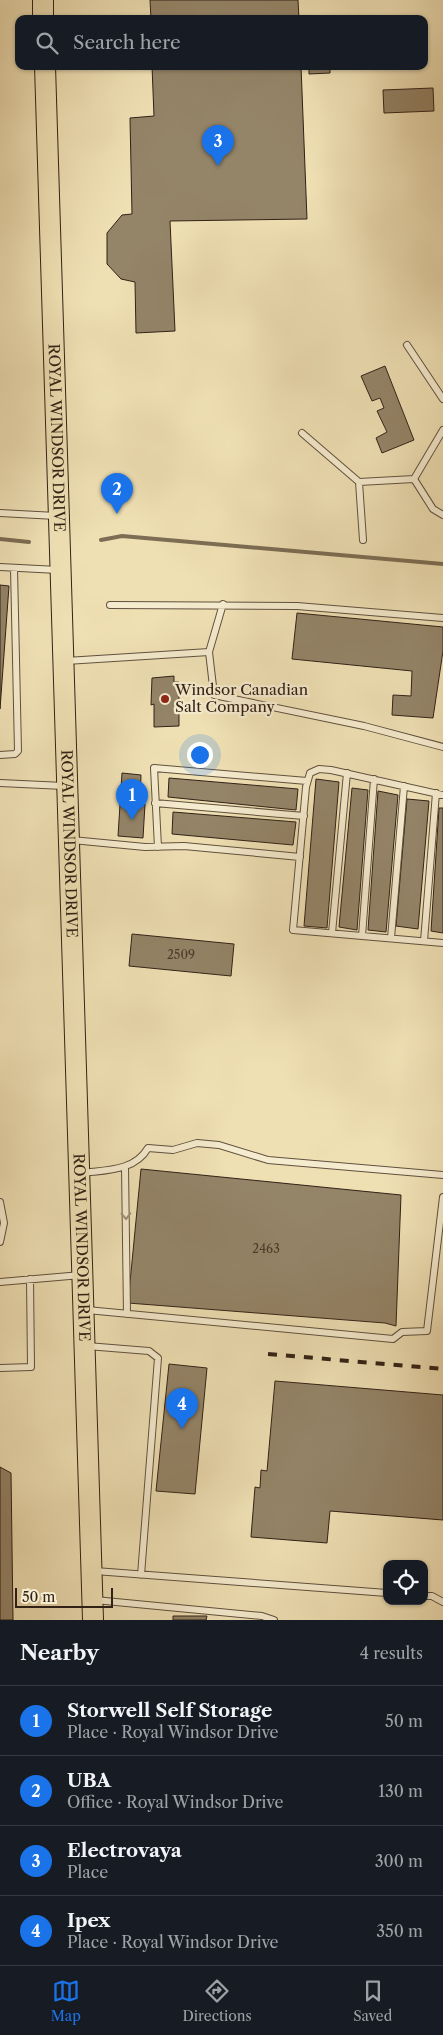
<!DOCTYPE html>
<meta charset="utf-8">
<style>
body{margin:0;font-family:"Libre Caslon Text",serif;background:#20242c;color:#f1f3f6}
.controls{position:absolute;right:15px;bottom:15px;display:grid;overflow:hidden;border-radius:10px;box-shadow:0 1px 4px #0004}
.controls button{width:45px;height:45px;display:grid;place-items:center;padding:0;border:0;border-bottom:1px solid #363941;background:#171b24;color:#f1f3f6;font:25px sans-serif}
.scale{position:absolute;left:15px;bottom:12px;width:98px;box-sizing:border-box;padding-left:5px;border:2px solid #312116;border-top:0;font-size:14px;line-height:18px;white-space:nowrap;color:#312116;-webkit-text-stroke:4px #f5ebce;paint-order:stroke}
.you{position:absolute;left:199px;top:754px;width:18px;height:18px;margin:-12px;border:4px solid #fff;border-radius:50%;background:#1a73e8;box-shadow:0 0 0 8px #1a73e833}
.badge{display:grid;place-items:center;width:32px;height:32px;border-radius:50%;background:#1a73e8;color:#fff;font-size:16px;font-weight:700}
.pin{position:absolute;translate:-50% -41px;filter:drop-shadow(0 1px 2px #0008)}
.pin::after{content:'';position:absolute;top:26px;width:18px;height:15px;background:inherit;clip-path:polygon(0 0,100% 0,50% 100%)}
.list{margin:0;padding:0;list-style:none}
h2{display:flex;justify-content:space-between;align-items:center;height:65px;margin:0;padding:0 20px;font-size:21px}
h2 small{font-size:16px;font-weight:400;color:#9ea1a6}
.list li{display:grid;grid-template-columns:32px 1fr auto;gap:15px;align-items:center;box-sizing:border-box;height:70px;padding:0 20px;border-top:1px solid #363941}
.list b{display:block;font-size:19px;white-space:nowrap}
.list p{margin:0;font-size:16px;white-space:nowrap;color:#9ea1a6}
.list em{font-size:16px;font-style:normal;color:#9ea1a6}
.icon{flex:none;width:28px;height:28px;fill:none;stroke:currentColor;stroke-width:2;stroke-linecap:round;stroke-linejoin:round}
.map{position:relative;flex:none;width:443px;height:1620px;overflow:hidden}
.search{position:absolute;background:#171b24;box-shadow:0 1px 4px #0004;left:15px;right:15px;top:15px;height:55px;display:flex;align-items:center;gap:12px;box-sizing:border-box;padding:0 18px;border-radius:10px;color:#9ea1a6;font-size:19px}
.sheet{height:345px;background:#171b24}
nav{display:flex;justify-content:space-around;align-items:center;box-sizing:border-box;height:70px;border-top:1px solid #363941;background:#171b24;font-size:14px;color:#9ea1a6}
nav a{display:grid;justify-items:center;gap:2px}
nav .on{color:#1a73e8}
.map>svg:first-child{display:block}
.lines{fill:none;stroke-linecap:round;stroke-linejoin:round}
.stream{stroke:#7c6d54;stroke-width:4}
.building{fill:#948468;stroke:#312116}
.lane-casing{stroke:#60513e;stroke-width:8}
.primary-casing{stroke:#312116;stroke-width:22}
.lane{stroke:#f5ebce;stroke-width:6}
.primary{stroke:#efe0b4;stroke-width:20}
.rail{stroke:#312116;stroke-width:4;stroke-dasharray:9 9;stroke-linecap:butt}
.oneway{stroke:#9d907b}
.poi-dot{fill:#8f2418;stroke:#f5ebce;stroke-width:2}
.labels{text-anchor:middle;stroke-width:4.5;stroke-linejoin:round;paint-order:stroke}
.number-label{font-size:12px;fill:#4a3a2a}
.street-label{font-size:15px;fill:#312116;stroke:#f5ebce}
.poi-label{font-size:15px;fill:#312116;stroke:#f5ebce;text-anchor:start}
</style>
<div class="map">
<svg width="443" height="1620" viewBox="0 0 443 1620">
<rect width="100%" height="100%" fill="#efe0b4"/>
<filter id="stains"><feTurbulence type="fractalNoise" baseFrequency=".004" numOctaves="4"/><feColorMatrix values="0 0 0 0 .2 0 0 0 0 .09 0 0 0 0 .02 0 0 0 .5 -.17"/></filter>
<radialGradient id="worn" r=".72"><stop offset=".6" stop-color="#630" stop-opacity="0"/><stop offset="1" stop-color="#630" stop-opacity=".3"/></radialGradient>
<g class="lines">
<path class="stream" d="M0 539 29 542
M101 540 122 536 443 564"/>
</g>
<path class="building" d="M150 0H298L299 19H151Z
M152 66H301L307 219 170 221 175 331 136 333 135 282 121 279 107 264V233L122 215 132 214 130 118 154 116Z
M309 66H330V73L309 74Z
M433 88 434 111 384 113 383 90Z
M385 366 414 440 382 453 376 438 387 432 377 411 384 408 380 398 372 401 361 376Z
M0 585 9 586 0 709Z
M297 613 443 627V651L433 718 392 715 393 695 411 696 412 671 292 659Z
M174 676V682H179V726L154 727V704L151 705 152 678Z
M122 773 141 775 140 803 145 804 143 838 118 836Z
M169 778 298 789 296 810 168 797Z
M316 779 339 782 327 928 304 926Z
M352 788 368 790 357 930 339 927Z
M378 791 398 795 386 932 368 930Z
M407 799 429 801 418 929 396 926Z
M439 808H443V933L431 931Z
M173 812 296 822 293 845 172 834Z
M132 934 234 944 231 976 129 966Z
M141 1169 401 1195 396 1326 385 1323 128 1303Z
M169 1364 207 1368 195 1494 156 1491Z
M275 1381 443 1395V1520L330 1511 327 1543 251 1537 255 1487 260 1488 261 1470 267 1471Z
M0 1467 11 1473 13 1620H0Z
M173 1616H207L206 1620H173Z"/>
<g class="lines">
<g class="lane-casing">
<path id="lane" d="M407 345 443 399
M302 433 359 482 414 479 433 509 443 515
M414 479 443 430
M359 482 363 540
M0 513 56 516
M0 567 58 570
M110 605 297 606 443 618
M209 652 223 604
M66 661 209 652 214 695 364 726 443 747
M0 755 15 754 18 751 14 568
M0 783 64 786
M443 795 331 770 319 769 310 773 306 787 293 930 443 943
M155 803 304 816
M72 840 145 847 184 846 300 857
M158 847 154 768 307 781
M332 933 347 773
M362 936 374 779
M391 938 404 786
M424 941 436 793
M125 1167 127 1314
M83 1173C106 1170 135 1171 148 1148L173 1150 197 1143 219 1145 268 1160 443 1175
M0 1202 4 1223 0 1242
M0 1282 81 1275
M87 1310 393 1339 402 1332 427 1331 443 1197
M87 1346 149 1351 158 1358 141 1575
M0 1368 31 1367 30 1279
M95 1571 387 1593
M424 1596H432L443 1602
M95 1600 262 1616 274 1620"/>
</g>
<g class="primary-casing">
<g id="primary">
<path d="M43 0V19"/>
<path id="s1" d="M45 66 93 1620"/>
</g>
</g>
<use href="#lane" class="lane"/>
<use href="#primary" class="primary"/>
<path class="rail" d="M268 1354 443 1369"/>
</g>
<defs><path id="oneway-chevron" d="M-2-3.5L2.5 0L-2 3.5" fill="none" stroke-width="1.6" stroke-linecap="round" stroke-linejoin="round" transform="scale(1.25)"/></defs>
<use class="oneway" href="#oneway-chevron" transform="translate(126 1216) rotate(89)"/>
<circle class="poi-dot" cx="165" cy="699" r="5"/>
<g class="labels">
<g class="number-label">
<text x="181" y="959">2509</text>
<text x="266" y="1253">2463</text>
</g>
<g class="street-label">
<text dy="5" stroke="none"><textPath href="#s1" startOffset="372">ROYAL WINDSOR DRIVE</textPath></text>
<text dy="5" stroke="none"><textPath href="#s1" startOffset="778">ROYAL WINDSOR DRIVE</textPath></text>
<text dy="5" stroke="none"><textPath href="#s1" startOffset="1182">ROYAL WINDSOR DRIVE</textPath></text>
</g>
<g class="poi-label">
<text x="175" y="695">Windsor Canadian<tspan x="175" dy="17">Salt Company</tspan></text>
</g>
</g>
<rect width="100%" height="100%" filter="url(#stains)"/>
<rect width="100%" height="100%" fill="url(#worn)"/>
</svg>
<div class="controls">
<button><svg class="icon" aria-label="locate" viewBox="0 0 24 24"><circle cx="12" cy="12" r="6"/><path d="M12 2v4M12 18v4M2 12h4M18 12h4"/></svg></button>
</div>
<div class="scale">50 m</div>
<div class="you"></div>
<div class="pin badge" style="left:132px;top:820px">1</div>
<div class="pin badge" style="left:117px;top:514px">2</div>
<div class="pin badge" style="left:218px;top:166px">3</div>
<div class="pin badge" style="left:182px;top:1429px">4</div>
<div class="search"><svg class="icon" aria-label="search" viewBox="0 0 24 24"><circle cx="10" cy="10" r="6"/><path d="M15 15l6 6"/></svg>Search here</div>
</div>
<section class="sheet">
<h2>Nearby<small>4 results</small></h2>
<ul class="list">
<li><span class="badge">1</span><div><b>Storwell Self Storage</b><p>Place · Royal Windsor Drive</p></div><em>50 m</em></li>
<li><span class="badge">2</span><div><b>UBA</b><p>Office · Royal Windsor Drive</p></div><em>130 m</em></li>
<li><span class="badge">3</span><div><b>Electrovaya</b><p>Place</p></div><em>300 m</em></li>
<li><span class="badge">4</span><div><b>Ipex</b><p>Place · Royal Windsor Drive</p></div><em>350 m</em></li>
</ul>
</section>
<nav>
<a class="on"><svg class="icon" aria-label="map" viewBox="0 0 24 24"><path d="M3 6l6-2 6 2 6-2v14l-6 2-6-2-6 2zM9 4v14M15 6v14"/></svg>Map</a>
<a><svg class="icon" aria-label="directions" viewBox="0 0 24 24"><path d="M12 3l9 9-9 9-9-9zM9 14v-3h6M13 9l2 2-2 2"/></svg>Directions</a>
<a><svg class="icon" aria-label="saved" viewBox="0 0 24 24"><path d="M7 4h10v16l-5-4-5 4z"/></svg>Saved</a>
</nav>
